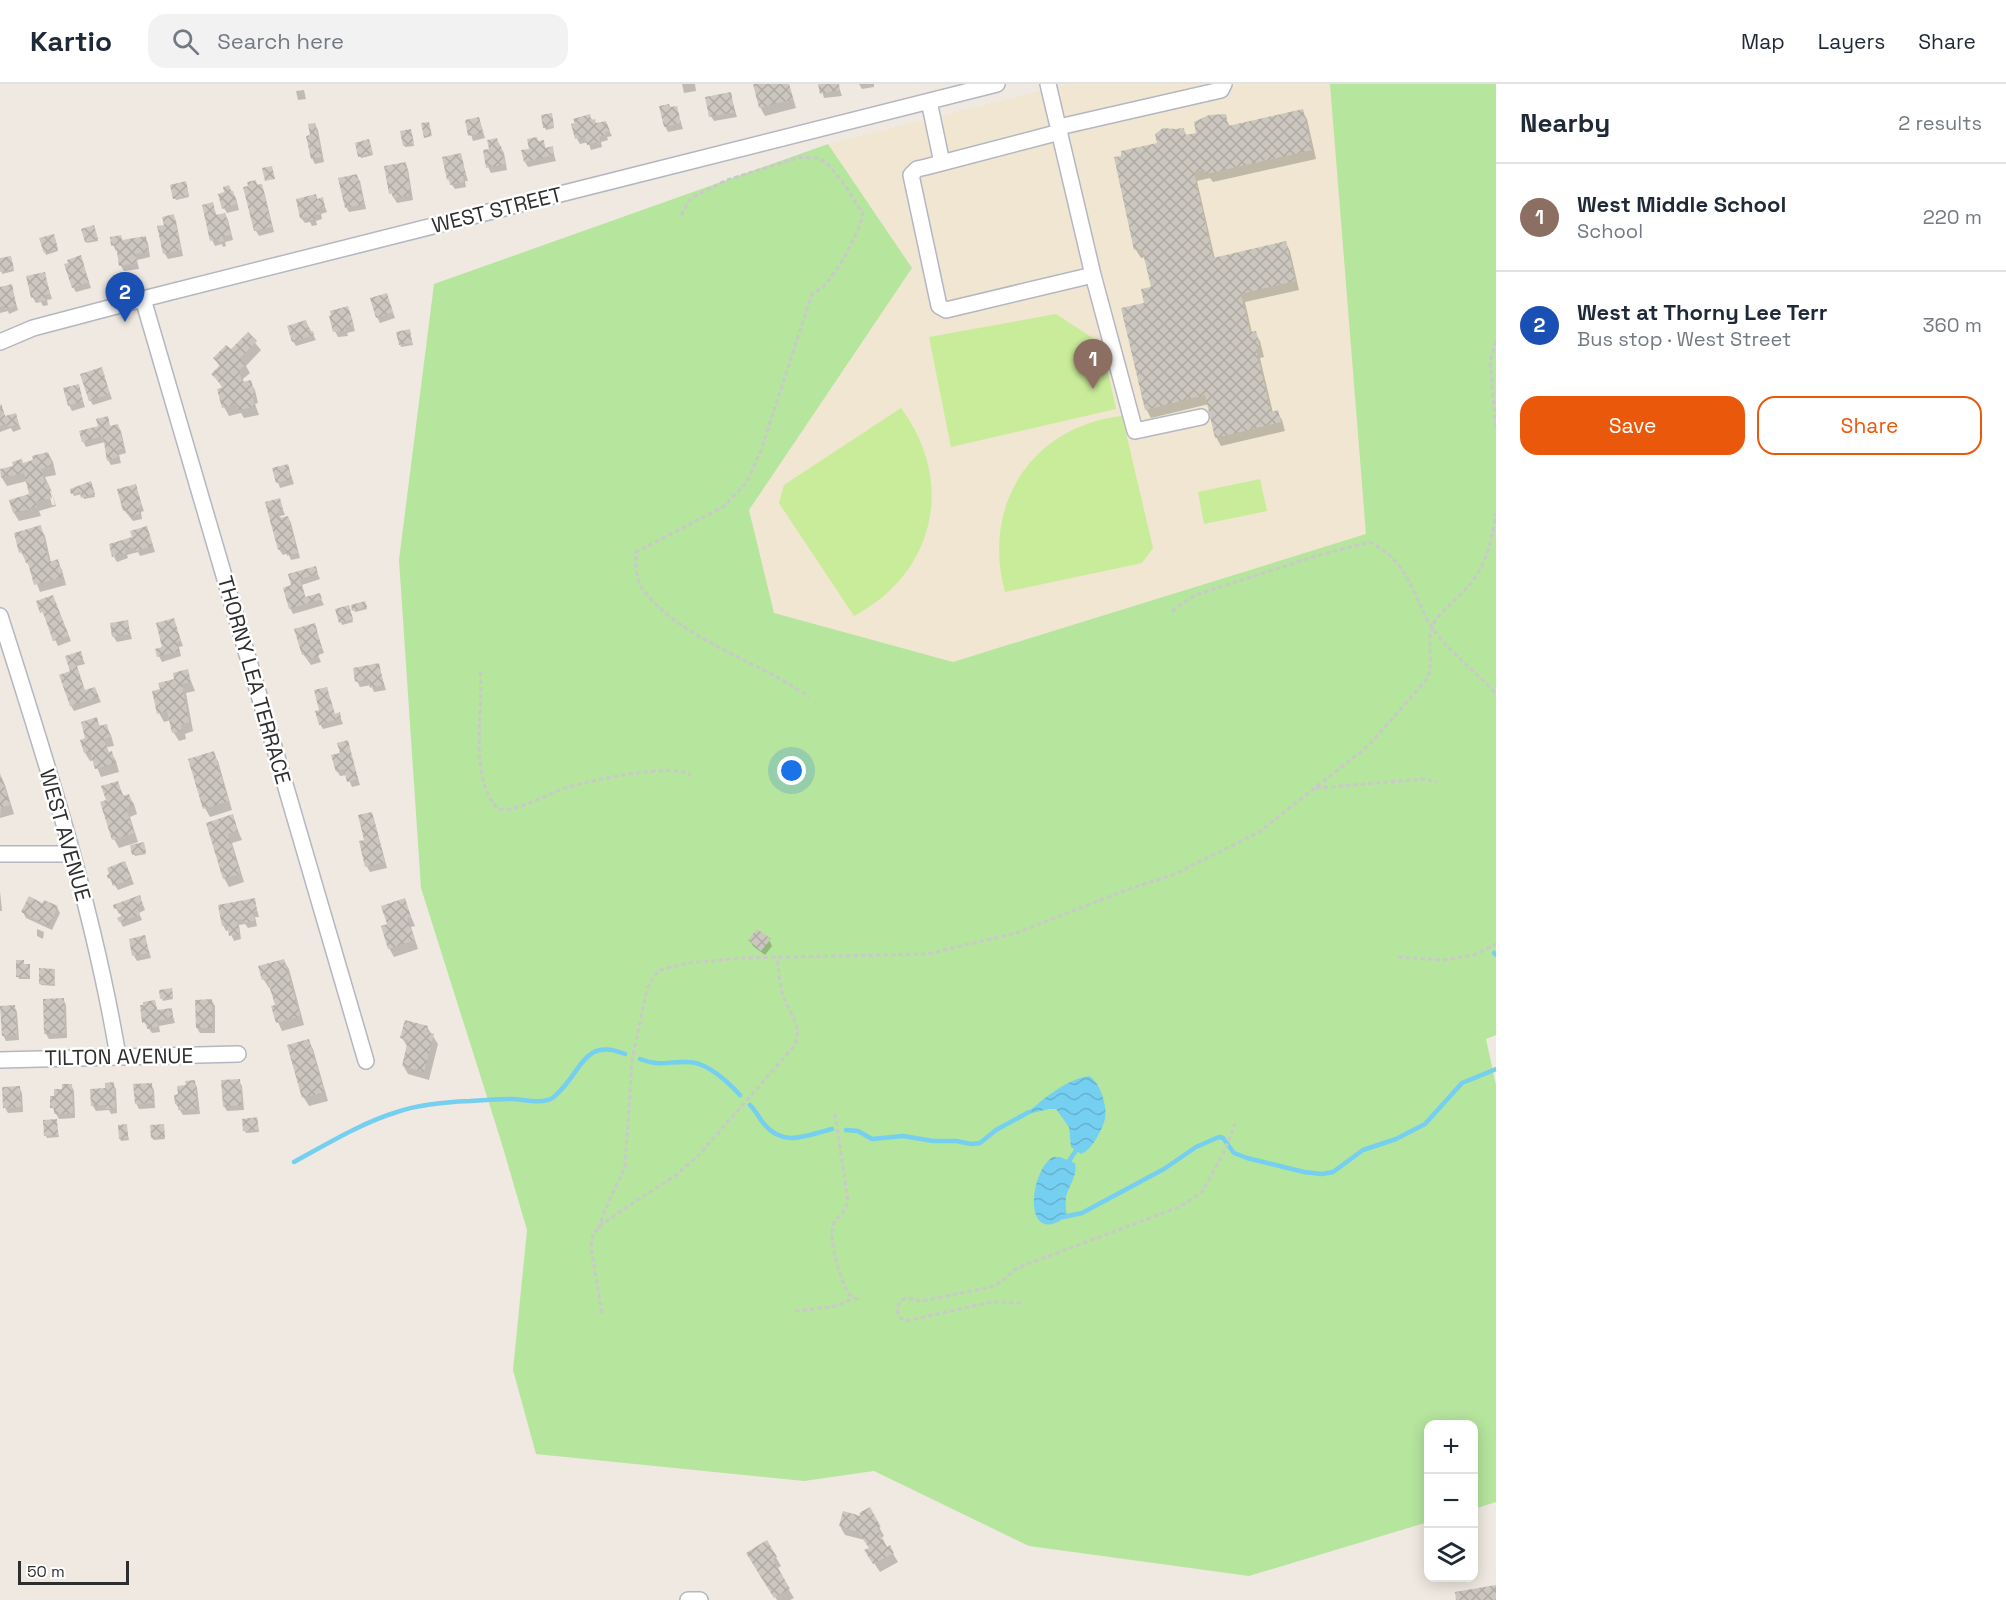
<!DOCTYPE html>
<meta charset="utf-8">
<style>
body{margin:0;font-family:"Space Grotesk",sans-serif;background:#f2f2f3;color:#1f2937}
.controls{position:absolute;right:18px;bottom:18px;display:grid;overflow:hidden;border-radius:12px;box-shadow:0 3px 15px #0003}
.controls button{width:54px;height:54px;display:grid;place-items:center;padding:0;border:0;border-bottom:2px solid #e0e1e3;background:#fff;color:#1f2937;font:30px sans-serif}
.scale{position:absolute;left:18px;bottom:15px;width:111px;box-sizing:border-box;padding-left:6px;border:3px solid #2e2e2e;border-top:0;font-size:16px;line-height:21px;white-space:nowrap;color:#2e2e2e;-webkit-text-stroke:4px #fff;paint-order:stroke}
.you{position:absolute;left:792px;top:687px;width:21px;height:21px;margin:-15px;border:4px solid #fff;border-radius:50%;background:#1a73e8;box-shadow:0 0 0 9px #1a73e833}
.badge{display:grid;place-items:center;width:39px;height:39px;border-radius:50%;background:#ea580c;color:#fff;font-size:20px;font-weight:700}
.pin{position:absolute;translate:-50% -50px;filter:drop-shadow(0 2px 3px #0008)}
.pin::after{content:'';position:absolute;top:32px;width:21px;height:18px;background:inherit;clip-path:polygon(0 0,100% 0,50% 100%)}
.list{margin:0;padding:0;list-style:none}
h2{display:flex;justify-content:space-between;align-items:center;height:78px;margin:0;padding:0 24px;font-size:26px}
h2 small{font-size:20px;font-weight:400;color:#747a83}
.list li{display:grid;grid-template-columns:39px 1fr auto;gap:18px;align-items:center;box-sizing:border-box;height:108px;padding:0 24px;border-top:2px solid #e0e1e3}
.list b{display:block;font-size:22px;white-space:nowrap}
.list p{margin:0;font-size:20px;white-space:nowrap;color:#747a83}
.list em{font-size:20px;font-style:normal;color:#747a83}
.actions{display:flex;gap:12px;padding:18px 24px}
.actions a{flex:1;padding:14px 0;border:2px solid #ea580c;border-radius:18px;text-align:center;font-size:21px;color:#ea580c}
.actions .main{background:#ea580c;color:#fff}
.icon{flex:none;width:33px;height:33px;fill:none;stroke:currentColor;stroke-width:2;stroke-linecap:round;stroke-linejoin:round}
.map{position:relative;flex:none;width:1496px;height:1516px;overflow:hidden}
header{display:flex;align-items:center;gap:36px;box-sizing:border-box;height:84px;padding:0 30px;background:#fff;border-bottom:2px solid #e0e1e3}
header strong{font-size:28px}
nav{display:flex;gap:33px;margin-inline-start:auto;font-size:21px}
.search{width:420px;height:54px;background:#f2f2f3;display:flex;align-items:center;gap:15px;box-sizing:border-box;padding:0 21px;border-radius:18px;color:#747a83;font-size:22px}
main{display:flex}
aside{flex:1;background:#fff}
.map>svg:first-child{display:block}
.education{fill:#f0e6d1}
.grass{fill:#b6e59e}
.pitch{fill:#c9ec9a}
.water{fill:url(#water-waves)}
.shadow{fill:#0003}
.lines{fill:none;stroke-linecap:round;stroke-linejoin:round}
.stream{stroke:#75cff0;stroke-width:4.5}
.building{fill:url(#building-cross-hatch)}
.minor-casing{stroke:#b4b7c1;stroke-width:18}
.path{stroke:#c9c9c9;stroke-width:3;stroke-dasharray:4.5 3;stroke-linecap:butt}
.minor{stroke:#fff;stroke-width:15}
.labels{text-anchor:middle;stroke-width:5;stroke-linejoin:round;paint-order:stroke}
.street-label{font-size:21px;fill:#2e2e2e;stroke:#fff}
</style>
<header>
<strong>Kartio</strong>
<div class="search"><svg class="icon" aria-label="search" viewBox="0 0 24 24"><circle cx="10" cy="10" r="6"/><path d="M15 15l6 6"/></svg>Search here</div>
<nav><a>Map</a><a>Layers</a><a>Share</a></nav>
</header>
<main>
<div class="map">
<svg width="1496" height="1516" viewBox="0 0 1496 1516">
<defs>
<pattern id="water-waves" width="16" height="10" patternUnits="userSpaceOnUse" patternTransform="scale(1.5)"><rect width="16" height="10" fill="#75cff0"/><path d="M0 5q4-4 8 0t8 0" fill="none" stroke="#66b2ce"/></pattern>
<pattern id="building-cross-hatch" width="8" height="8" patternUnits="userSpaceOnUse" patternTransform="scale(1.5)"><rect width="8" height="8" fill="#cbc7bf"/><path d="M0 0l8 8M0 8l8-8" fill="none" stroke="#afaba4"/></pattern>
</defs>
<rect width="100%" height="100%" fill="#efe9e1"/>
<path class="education" d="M1069 0H1330L1367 450 953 578 774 530 749 426 912 184 828 60Z"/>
<path class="grass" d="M1330 0H1496V951L1486 955 1496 1001V1418L1474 1425V1340H1428V1438L1249 1492 1029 1462 874 1387 804 1397 536 1370 513 1286 527 1146 501 1057 421 804 399 476 434 200 828 60 912 184 749 426 774 529 953 578 1366 450Z"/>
<path class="pitch" d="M1056 230 1102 260 1116 325 951 363 929 253Z
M901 324C956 398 935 489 854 532L779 419 784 401Z
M1122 332 1153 464 1142 479 1005 508C981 421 1032 342 1122 332Z
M1260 395 1267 427 1204 440 1198 408Z"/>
<path class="water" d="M1089 992C1100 997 1108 1024 1105 1035 1102 1046 1092 1066 1081 1070L1071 1063 1069 1043 1056 1025H1049L1024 1031C1043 1016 1064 996 1089 992Z
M1053 1073H1060L1075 1079C1078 1091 1069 1101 1066 1113 1065 1120 1066 1126 1067 1132 1023 1166 1028 1088 1053 1073Z"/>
<path class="shadow" d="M682 0H695L696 7 684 9Z
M754 0H789L796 24 765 32 760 23Z
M820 0H838L842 12 824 14Z
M859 0H874V3L862 5Z
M304 6 306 15 298 16 296 7Z
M730 10 737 33 714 37 711 32Z
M676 23 683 45 668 48 665 42 670 25Z
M1302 27 1307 35 1316 75 1213 98 1210 94 1197 97 1215 175 1286 159 1290 167 1299 206 1245 218 1252 249H1255L1260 257 1264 273 1260 274 1273 329 1277 328 1282 336 1285 347 1221 362 1216 353 1209 320 1151 334 1146 325V220L1152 204 1145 173 1141 174 1136 166 1159 60 1183 45 1187 52 1198 50 1225 32 1230 43Z
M589 32 597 41 605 39 612 52 607 53 608 56 601 58 602 63 591 66 588 58 580 60 577 55Z
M552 33 554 44 546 46 545 43Z
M479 34 485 54 473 57 467 37Z
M315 40 318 46 324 78 315 80 312 74V53Z
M411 49 414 62 405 63 404 61Z
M497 56 504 69 507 86 491 89 488 83 490 67Z
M543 57 546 65 552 64 556 77 528 83 525 78 531 66 538 58Z
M369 59 373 71 361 74 360 72Z
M460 70 468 97H465L466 103 455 105 448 95Z
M405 80 408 85 413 116 397 119 391 109Z
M356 92 360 97 366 125 349 128 346 123Z
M255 98 264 107 274 148 259 152 256 147 245 104Z
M186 101 189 113 176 116 175 114Z
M229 103 236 114 239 126 227 129 224 124Z
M315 112 318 116 322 115 327 128 321 130 322 135 316 137 317 141 312 142 310 138 305 139 301 134Z
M212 120 217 132 225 130 228 136 233 156 225 158 226 162 223 163 222 160 215 162 212 156Z
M173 132 176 137 183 172 168 175 165 170V142Z
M95 145 98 157 87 159 86 157Z
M120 153 123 157 145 154 148 159 150 173 137 176 139 185 124 187 121 182 118 166 116 167 113 161Z
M55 154 58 167 46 171 41 155Z
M80 173 91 204 76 208 73 203 70 180Z
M0 176H11L14 187 2 190Z
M44 189 52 215 47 216 48 221 43 222 41 218 36 219 33 214Z
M11 202 18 226 9 230 8 227 0 229V204Z
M386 210 395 234 380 239 377 233Z
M350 229 355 247 347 249 348 252 338 253 335 247Z
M306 238 316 256 296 262 293 257Z
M398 249H410L413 261 401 263Z
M248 250 261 266 246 282 250 289 243 295 244 299 250 298 255 306 258 319 255 320 259 331 244 334 241 329 229 332 224 323V305L213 291 220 283 215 275 231 268Z
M101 285 112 315 93 321 90 316Z
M78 302 85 323 72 327 69 321Z
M0 320 5 333 15 331 21 345 13 348 11 344 0 348Z
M107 334 111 344 118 342 121 347 126 369 119 371 121 379 111 381 108 376 105 358 86 363 83 357 100 343Z
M48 369 53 378 56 391 45 393 52 408 48 405 52 421H55L52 409 56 422 39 427 41 432 19 437 14 429 31 411 27 397 7 402 2 394 23 380 35 377Z
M288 382 294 400 280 404 274 386Z
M92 401 95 413 84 415 82 410 74 412 73 410Z
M135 402 144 427 141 428 142 435 133 437 124 426Z
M279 415 285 431 280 432 281 435 288 433 291 439 300 474 291 476 288 469 283 471 279 465 267 419Z
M40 443 45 452 51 479 57 477 62 486 66 501 40 508 32 487 21 468Z
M149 449 155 468 140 472 138 468 127 471 128 474 117 478 114 473Z
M315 484 320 495 302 501 306 515 319 511 324 521 293 530 290 524 293 502 289 491Z
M38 518H55L71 557 58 562Z
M366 521 367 525 355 528 354 526Z
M350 525 353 538 342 541 337 526Z
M173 535 183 562 179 563 181 572 162 578 159 572 164 564Z
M127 537 132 555 117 558 113 552Z
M314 541 324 569 318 571 321 578 311 581 303 570Z
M80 568 85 580 77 582 85 608 95 605 101 618 74 627 71 622 72 588 67 573Z
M378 581 386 606 374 608 371 601 360 603 357 597Z
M187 587 195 607 186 609 193 647 185 650 186 655 179 657 174 649 171 636 164 638 159 629 176 596Z
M326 604 335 631 339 630 343 640 323 645 320 640 321 627Z
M96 635 101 644 106 642 111 651 114 662 107 663 109 669 111 668 116 677 119 688 101 693 94 676 90 677 85 669 87 655Z
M347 658 360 701 352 703 347 691 340 692 337 687Z
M213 669 218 677 232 726 210 733 205 724Z
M1 692 5 701 14 730 0 734Z
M117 699 124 713 129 712 134 720 137 730 130 733 138 758 119 764 114 755 108 717Z
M371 730 374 735 387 784 370 788 367 783 366 757Z
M232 732 242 756 232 759 244 798 229 803 224 794 208 740Z
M144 762 146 770 135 772 134 770Z
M127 784 134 800 118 806 109 792Z
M0 807 2 827H0Z
M254 815 259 833H255L257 842 248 844 245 840 239 841 241 855 234 857 229 846 226 847 223 841Z
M404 816 415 842 411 843 418 865 394 873 389 864V841Z
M142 818 145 826 139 829 142 836 123 843 119 835 123 833 121 829 119 830 115 822Z
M43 821 57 823 60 829 52 846 26 834 23 828Z
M37 845 44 848 43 855 37 852Z
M145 853 151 874 137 877 134 872Z
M750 856H769L772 862 765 871 753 862Z
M23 877 24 881 30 883V895H19L18 893Z
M284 877 289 885 304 941 282 947 278 938 276 922 271 904H269L264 896 260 883Z
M54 886 55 902 41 901 40 899Z
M172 907 173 915 163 917 162 915Z
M63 915 66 921 67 954 49 955 46 950Z
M154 917 158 927 171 925 175 939 159 942 160 948 152 949 144 938Z
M212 917 215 922V949H200L197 944Z
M14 922 17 928 19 956 6 957 3 951Z
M427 943 438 960 429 996 408 990 403 981 407 962 402 954Z
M308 956 313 965 328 1017 309 1022 304 1014 289 962Z
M239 997 242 1002 244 1026 227 1027 224 1022Z
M194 998 197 1003 200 1030 183 1031 176 1020 180 1012Z
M113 1000 116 1005 117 1029 111 1030 109 1026 96 1027 93 1022Z
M71 1001 74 1007 75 1034 59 1035 52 1023 56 1013Z
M151 1001 154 1006 155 1024 139 1025 136 1019Z
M19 1003 22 1009 23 1028 8 1029 5 1024Z
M256 1035 259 1048 246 1049 245 1047Z
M56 1037 59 1053 47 1054 46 1052Z
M126 1041 129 1056 121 1057 120 1055Z
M163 1042 165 1055 154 1056 152 1054Z
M869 1425 884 1452 881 1454 887 1465 889 1463 898 1478 880 1488 866 1467 870 1464 865 1456 845 1451 840 1442 864 1434Z
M767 1458 781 1482 776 1485 794 1514 790 1516H777L748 1469Z"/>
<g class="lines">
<path class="stream" d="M1494 869 1496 871
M640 975C661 983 667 977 688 978 707 978 727 997 740 1011
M750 1021C756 1027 759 1034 764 1040 784 1064 807 1051 832 1045
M846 1046 858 1047 872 1055 903 1052 933 1057H956L971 1060 980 1059 996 1046 1029 1028
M294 1078C327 1060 361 1039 397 1028 420 1020 446 1018 470 1017 484 1016 498 1015 511 1015 524 1015 535 1020 548 1016 553 1015 555 1012 559 1008 582 986 585 953 625 970
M1067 1080 1077 1065
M1063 1133 1082 1129 1164 1085 1196 1063 1219 1053 1223 1054 1234 1069 1247 1074 1304 1088 1322 1090 1333 1088 1363 1066 1396 1055 1425 1040 1462 999 1496 985"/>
</g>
<path class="building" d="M753 0H789L793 15 759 24Z
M818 0H839L840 6 820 10Z
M731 8 735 28 709 33 705 13Z
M669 20 670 23 677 22 681 39 664 43 659 22Z
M1303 25 1312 66 1206 90 1205 86 1194 88 1213 174 1286 157 1295 197 1241 210 1250 248 1256 247 1260 264 1256 265 1271 328 1278 326 1281 338 1215 354 1205 311 1145 326 1121 224 1144 219 1141 205 1151 203 1142 165 1134 166 1114 73 1121 72V67L1157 59 1155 50 1163 44 1175 45 1184 44 1185 51 1196 49 1194 38 1209 31 1226 30 1228 42Z
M552 29 554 42 543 44 541 31Z
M590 30 591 36 595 35 596 39 606 37 610 47 605 48 606 51 599 53 600 57 587 61 585 53 575 55 571 40 575 39 573 35Z
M479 33 483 49 468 52 465 36Z
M429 38 432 52 424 54 421 39Z
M315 39 322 73 311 75 306 52 310 51 308 40Z
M411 45 414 59 403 62 400 47Z
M537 53 538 57 544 56 545 64 553 62 554 71 524 78 521 66 529 65 527 55Z
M497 54 499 62H501L505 80 486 84 483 66 489 65 487 56Z
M369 55 373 69 358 73 355 59Z
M461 69 466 91 463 92 464 98 450 101 449 95 447 96 442 73Z
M406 78 411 111 393 114 392 109 389 110 384 82Z
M272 82 275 95 265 97 262 84Z
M357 90 364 120 345 124 338 94Z
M256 96 257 101 262 100 272 143 254 147 243 103 248 102 247 98Z
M186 97 189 111 173 115 170 101Z
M229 101 231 107H233L237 120 222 125 218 110 224 108 223 103Z
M316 110 317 115 323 113 325 123 319 124 320 130 314 131 315 135 307 137V133L300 134 296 115Z
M213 118 216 131 225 129 231 151 223 153 224 157 219 158 218 155 210 157 202 121Z
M174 130 181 166 163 170 157 142 164 141 162 133Z
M94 141 98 155 85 158 81 145Z
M54 150 58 165 44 169 39 154Z
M121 151 122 156 146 152 148 168 135 170 137 179 119 182 116 161 111 162 110 153Z
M81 171 89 198 72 204 64 180 68 179 67 176Z
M11 172 14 185 0 188V174Z
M45 188 50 210 45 211 46 216 39 218 38 213 31 214 26 192Z
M12 200 16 220 14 221V223L5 225 4 222 0 223V203Z
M387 209 393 228 376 234 370 214Z
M348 222 354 241 345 244 346 247 333 248 329 232 331 231 330 227Z
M306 236 310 248 313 247 314 251 292 258 287 242Z
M410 245 412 259 399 261 396 248Z
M248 248 257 257 240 274 246 280 239 286 242 298 251 296 255 310 252 311 255 322 238 327 236 320 222 324 217 305 222 304 220 299 211 290 220 281 213 274 226 261 231 265Z
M102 283 110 310 89 317 80 290Z
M79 300 83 317 68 322 63 304Z
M1 319 5 332 16 329 19 340 9 343 7 340 0 342Z
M108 332 110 342 118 340 124 364 117 366 119 373 107 377 103 352 82 358 79 347 98 342 96 335Z
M48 368 52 382 41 385 45 400 48 399 52 414 35 418 37 423 13 429 9 416 29 410 24 389 1 394 0 385 13 382 12 378 22 375 23 379 33 376 32 372Z
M288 380 292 395 276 399 272 384Z
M91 397 95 410 81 414 80 408 71 410 70 405Z
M136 400 142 422 139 423 140 430 129 433 127 426 123 427 117 405Z
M280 414 283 425 278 426 280 434 288 432 298 469 287 472 285 464 278 466 265 418Z
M41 441 49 478 58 475 63 493 34 501 28 479H26L22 468 19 469 14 449Z
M147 442 153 462 136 467 135 463 125 466 126 469 112 473 109 460 132 453 130 447Z
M316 482 318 490 300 495 305 513 320 509 322 515 289 525 283 504 291 501 288 490Z
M53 511 69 552 53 557 43 528 40 529 36 517Z
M365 517 367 523 352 527 351 521Z
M349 521 353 535 339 539 335 525Z
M174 534 181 557 177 558 179 567 157 573 155 565 162 563 156 539Z
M128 536 130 550 112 553 110 539Z
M315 539 322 564 317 565 319 572 307 576 305 570 302 571 294 545Z
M81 567 83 574 75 577 85 606 95 603 99 613 70 622 59 591 70 587 65 572Z
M379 579 384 601 370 604 368 595 355 598 353 584Z
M188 585 191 598 182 600 189 638 181 641 182 647 172 649 167 627 157 630 152 607 160 605 158 599 174 595 173 589Z
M327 603 335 630 340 628 341 634 319 641 315 627 319 626 314 606Z
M97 633 99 642 107 640 110 653 104 655 108 668 112 667 115 679 95 685 90 668 84 669 80 656 85 654 81 638Z
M348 656 358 695 347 698 344 685 336 688 331 671 340 669 337 659Z
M214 667 229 717 203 725 188 675Z
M0 689 10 721 0 724Z
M118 697 123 712 129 710 133 721 126 724 134 749 112 756 100 718 106 716 101 702Z
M372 728 385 778 365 783 359 757 364 756 358 731Z
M233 730 238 747 228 750 240 790 223 795 206 739Z
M144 758 146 768 132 771 130 761Z
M125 777 132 795 113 802 110 794 108 795 107 791 109 790 107 784Z
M140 811 143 821 137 823 140 831 119 838 117 834 121 832 118 824 114 825 113 821Z
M29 812 42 819 44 816 58 822 49 842 21 828Z
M255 814 257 827 253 828 255 837 243 839 242 835 237 836 239 850 229 852 227 841 222 842 218 821Z
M405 814 411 833 407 834 415 856 388 865 381 842 387 840 381 822Z
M757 845 771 855 761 867 748 856Z
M145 851 149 869 132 872 129 855Z
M284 875 300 932 276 939 271 922 275 921 267 895 262 896 258 882Z
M16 876H24V880H30V893H16Z
M39 884 55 885 54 900H39Z
M172 904 173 913 160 915 159 906Z
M64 914 65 949 44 950 43 915Z
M212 915 213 944H196L195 916Z
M155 916 157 926 172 924 173 934 157 937 158 943 147 945 146 938 142 939 140 921H143V918Z
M15 921 17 951 2 952 0 922Z
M405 936 428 942 426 948 434 950 424 988 402 982 408 956 400 954Z
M309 955 324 1008 302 1014 287 961Z
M240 995 242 1021 223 1023 221 996Z
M195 996 197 1025 178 1026V1020H175L174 1011 178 1010 177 1002 186 1001 185 997Z
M114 998 115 1024 106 1025V1021L91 1022 90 1005 105 1004V999Z
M152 999 153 1019 135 1020 133 1000Z
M62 1000H72L73 1029 54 1030V1024H50V1012H54V1005H62Z
M20 1002 21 1023 3 1024 2 1003Z
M257 1033 259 1046 243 1047 242 1035Z
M57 1035 58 1051 44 1052 43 1036Z
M127 1040 128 1054 119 1055 118 1041Z
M164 1040 165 1053 151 1054 150 1041Z
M870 1423 881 1443 877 1444 887 1463 890 1461 894 1469 873 1480 864 1466 869 1464 858 1448 839 1442 843 1427 861 1432 859 1429Z
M767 1456 777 1473 773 1475 790 1505 774 1514 746 1469Z
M1496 1501V1516H1456L1455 1508Z"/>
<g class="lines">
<g class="minor-casing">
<path id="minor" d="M1048 0 1093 191 1135 347 1201 333
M929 17 942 79
M1059 43 1221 6 1224 0
M1060 48 926 83 917 85 911 91 939 222 946 226 1093 191
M143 215 366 977
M0 258 33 244 143 215 997 0
M0 532C46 676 93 823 118 972
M0 770H72
M0 976 238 970
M688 1516H700"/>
</g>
<path class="path" d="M681 131 691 114 727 96 800 73 816 74 826 78 844 100 863 130C859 150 838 187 824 202 821 205 816 207 812 210L761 366 747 398 723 423 636 468C635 481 636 496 644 507 682 556 759 577 809 613
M1496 257 1490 278 1496 343
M1172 527 1195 511 1316 472 1370 458C1416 482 1411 519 1440 554 1457 574 1478 590 1496 610
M480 588C484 628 468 695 498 725 518 729 547 709 568 703 589 697 675 678 691 691
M1316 704 1425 695 1437 698
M1398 873 1443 876 1474 871 1496 860
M835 1030 848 1117C845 1130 837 1132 833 1141 828 1154 841 1204 852 1213 854 1214 858 1215 861 1216
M599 1145 604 1128 625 1083 632 976 647 905 654 892 660 886 687 879 742 874 927 870 1016 849 1129 805 1175 790 1259 748 1368 662 1426 596C1436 578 1424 554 1435 537 1445 523 1460 512 1471 499 1487 479 1492 454 1496 429
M1021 1219 991 1218 906 1237C894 1232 895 1219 906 1214L922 1217 991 1203 1001 1198 1017 1184 1179 1123 1202 1108 1224 1068 1235 1040
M795 1227 837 1222 853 1214
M602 1229 591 1164 593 1150 602 1140 622 1126 675 1092 699 1071 795 961C803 942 789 929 783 912 779 899 779 886 777 873"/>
<use href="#minor" class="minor"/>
</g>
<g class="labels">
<g class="street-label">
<text transform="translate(497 126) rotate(-14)" y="7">WEST STREET</text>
<text transform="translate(254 596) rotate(74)" y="7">THORNY LEA TERRACE</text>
<text transform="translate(65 751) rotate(74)" y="7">WEST AVENUE</text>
<text transform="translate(119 973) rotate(-1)" y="7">TILTON AVENUE</text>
</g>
</g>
</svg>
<div class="controls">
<button>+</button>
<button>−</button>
<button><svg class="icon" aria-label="layers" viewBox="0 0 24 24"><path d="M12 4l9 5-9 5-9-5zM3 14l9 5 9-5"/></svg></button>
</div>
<div class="scale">50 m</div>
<div class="you"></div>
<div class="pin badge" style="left:1093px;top:305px;background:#8d6e63">1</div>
<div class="pin badge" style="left:125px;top:238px;background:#1a4fb4">2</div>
</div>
<aside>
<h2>Nearby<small>2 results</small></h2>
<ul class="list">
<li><span class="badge" style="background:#8d6e63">1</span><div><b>West Middle School</b><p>School</p></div><em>220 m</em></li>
<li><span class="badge" style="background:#1a4fb4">2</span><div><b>West at Thorny Lee Terr</b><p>Bus stop · West Street</p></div><em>360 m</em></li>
</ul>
<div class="actions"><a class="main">Save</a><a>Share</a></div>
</aside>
</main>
